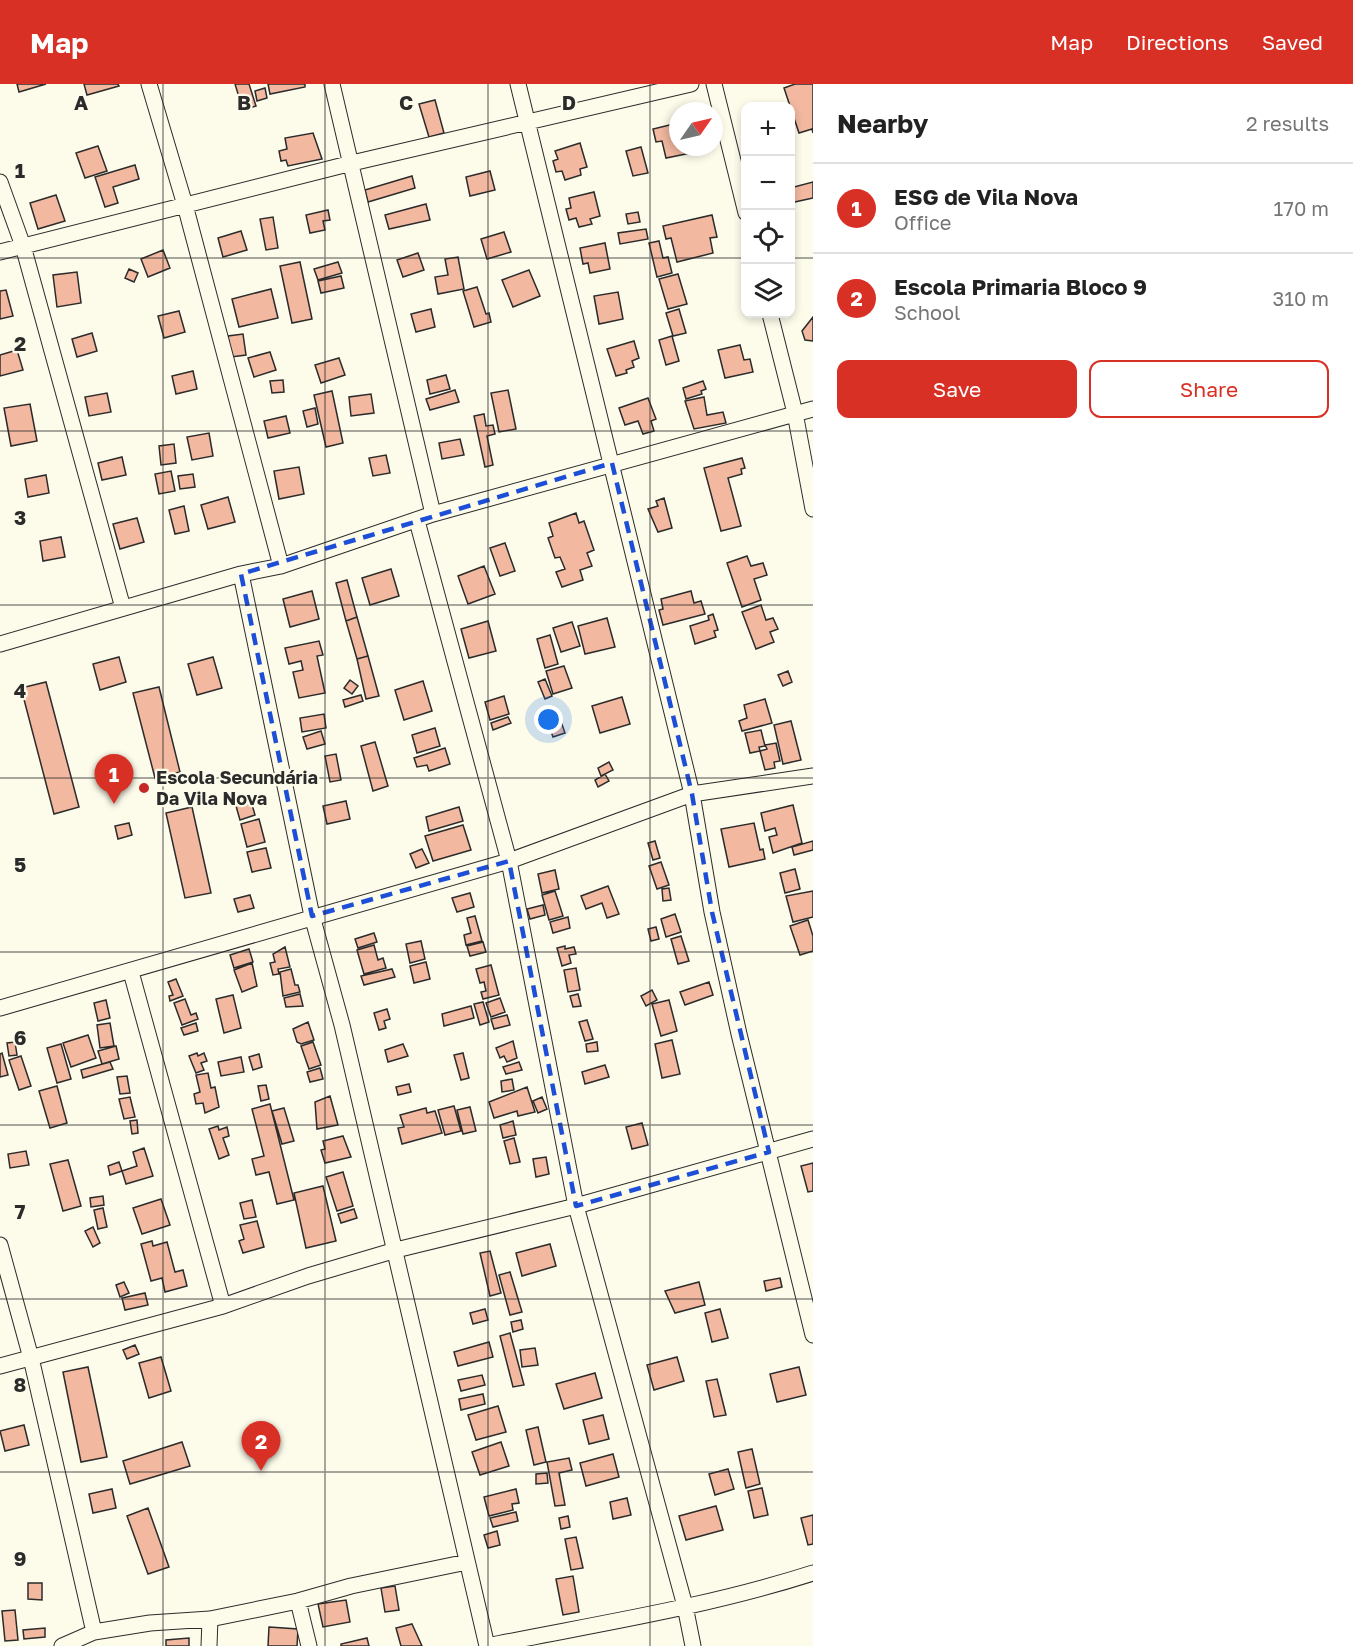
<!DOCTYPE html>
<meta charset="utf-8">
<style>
body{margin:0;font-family:"Golos Text",sans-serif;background:#f2f2f2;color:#222}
.controls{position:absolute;right:18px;top:18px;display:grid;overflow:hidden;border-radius:12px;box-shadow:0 3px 9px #0003}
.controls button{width:54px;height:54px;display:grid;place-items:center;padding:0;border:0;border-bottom:2px solid #e0e0e0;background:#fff;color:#222;font:30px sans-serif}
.compass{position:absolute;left:669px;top:18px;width:54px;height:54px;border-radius:50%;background:#fff;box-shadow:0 3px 9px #0003;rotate:56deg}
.you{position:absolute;left:549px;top:636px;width:21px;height:21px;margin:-15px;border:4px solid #fff;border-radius:50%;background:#1a73e8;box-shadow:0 0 0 9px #1a73e833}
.badge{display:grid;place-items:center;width:39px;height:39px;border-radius:50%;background:#d93025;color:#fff;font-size:20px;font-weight:700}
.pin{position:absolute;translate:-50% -50px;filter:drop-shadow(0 2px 3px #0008)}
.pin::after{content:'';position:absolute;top:32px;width:21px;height:18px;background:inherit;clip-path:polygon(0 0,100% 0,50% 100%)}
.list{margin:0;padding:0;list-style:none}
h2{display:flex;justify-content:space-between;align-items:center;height:78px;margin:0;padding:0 24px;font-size:26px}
h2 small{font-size:20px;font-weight:400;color:#767676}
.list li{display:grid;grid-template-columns:39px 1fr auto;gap:18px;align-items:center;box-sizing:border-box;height:90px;padding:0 24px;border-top:2px solid #e0e0e0}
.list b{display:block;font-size:22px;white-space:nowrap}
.list p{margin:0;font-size:20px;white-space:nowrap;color:#767676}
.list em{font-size:20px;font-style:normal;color:#767676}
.actions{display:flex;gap:12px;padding:18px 24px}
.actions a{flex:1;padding:14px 0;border:2px solid #d93025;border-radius:12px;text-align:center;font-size:21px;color:#d93025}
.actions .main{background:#d93025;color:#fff}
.icon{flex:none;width:33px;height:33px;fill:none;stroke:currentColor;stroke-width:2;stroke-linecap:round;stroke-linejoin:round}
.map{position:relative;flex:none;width:813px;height:1562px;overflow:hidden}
header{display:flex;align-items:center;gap:36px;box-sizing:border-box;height:84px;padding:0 30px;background:#d93025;color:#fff}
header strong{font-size:28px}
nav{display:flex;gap:33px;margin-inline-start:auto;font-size:21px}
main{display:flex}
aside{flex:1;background:#fff}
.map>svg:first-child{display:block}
.building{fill:#f2b8a0;stroke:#2b2b2b;stroke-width:1.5}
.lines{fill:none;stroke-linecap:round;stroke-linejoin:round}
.street-casing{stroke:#2b2b2b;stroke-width:17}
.street{stroke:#fdfbea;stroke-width:15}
.marked{fill:none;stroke:#1d4ed8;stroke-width:4.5;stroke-dasharray:12 8;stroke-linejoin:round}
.grid{fill:none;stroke:#2b2b2b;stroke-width:1.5;stroke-opacity:0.55}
.poi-dot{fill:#c62828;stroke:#fdfbea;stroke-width:2}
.labels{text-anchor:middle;stroke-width:4.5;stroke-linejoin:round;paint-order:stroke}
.poi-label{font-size:18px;font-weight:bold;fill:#2b2b2b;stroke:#fdfbea;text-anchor:start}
.grid-label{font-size:20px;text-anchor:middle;font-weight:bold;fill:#2b2b2b;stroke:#fdfbea;stroke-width:4.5;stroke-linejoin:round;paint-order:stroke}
</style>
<header>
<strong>Map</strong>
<nav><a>Map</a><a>Directions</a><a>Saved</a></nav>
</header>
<main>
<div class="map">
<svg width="813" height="1562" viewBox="0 0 813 1562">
<rect width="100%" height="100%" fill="#fdfbea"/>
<path class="building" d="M17 0H46L19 8Z
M84 0H118L119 2 87 11Z
M235 0H249L256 22 243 26Z
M268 0H305V3L270 10Z
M795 0H813V49L812 45 799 49 784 4Z
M265 4 267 14 257 17 255 7Z
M435 16 444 49 429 53 419 20Z
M678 39V63H695L696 68 666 74 662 57 656 58 653 45Z
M313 49 322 75 288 82 286 76 281 77 279 67 287 65 285 54Z
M580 59 587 83 580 85 581 91 565 96 562 87 556 88 553 77 558 75 555 67Z
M98 62 107 87 85 94 76 69Z
M641 63 648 89 633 92 626 67Z
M135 81 139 95 113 103 118 119 105 123 95 93Z
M490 87 495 106 470 112 466 93Z
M412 92 415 104 368 118 365 106Z
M813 98V114L790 119V104Z
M594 108 600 132 590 135 592 140 579 143 576 134 569 136 566 125 571 124 569 114Z
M56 111 65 137 38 145 30 119Z
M426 120 430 136 389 145 385 131Z
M328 126 330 136 323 137 325 146 310 149 306 131Z
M638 128 640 138 628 140 626 130Z
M712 131 717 153 710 154 713 169 677 178 671 154 666 155 663 142Z
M273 133 278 164 266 166 260 135Z
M646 145 648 155 620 160 618 149Z
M241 147 247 166 223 173 218 154Z
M504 148 511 168 487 175 481 155Z
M659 157 663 174 668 173 672 189 657 193 649 159Z
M605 159 610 185 590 189 588 179 583 180 580 164Z
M163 166 170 184 148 193 141 175Z
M418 169 424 186 403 193 397 176Z
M458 173 464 205 438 210 435 193 448 191 445 175Z
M300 178 312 235 292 239 280 182Z
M338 178 342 189 318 196 314 185Z
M129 185 138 189 134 198 125 194Z
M529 186 540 212 513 223 502 196Z
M77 188 81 219 57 223 53 191Z
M678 190 687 220 668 225 659 195Z
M341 192 344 204 321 209 318 197Z
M477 203 486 230 489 229 491 238 474 243 463 207Z
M271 205 278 234 239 243 232 215Z
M6 206 13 232 0 235V207Z
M618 208 623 235 599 240 594 212Z
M431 225 435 243 416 248 411 230Z
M679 225 686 249 673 252 666 229Z
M179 227 185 248 164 254 158 232Z
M813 233V257L805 256 802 247Z
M92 249 97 267 77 273 72 255Z
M243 250 246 271 231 273 228 252Z
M672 252 679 277 666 281 659 256Z
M634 257 639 274 632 277 634 283 626 286 627 289 616 292 607 265Z
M740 261 744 276 750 275 753 288 725 294 718 266Z
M17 266 23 286 0 292V271Z
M270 268 276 286 254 293 248 274Z
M339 274 345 291 321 299 315 281Z
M193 287 197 305 176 310 172 292Z
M446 291 450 305 430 310 427 296Z
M283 296 284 308 272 309 270 297Z
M703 297 706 305 701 307 702 310 686 315 683 304Z
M455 306 459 318 430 326 426 315Z
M508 306 516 345 499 348 491 309Z
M332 307 343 359 326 363 314 311Z
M107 309 111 328 89 332 85 313Z
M371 310 374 329 351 332 349 313Z
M704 313 707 331 723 328 726 339 694 345 685 317Z
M648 314 656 335 651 337 654 347 643 350 638 337 625 341 619 324Z
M30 320 37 357 11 362 4 324Z
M315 324 318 340 307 343 303 327Z
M484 330 486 342 493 341 495 350 487 352 493 381 485 383 474 332Z
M286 332 290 349 268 354 264 337Z
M209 349 213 372 192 376 187 353Z
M460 355 464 371 442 375 439 359Z
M174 360 176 379 161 381 159 362Z
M386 371 390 389 373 392 369 374Z
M122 373 126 391 102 396 98 379Z
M742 374 745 384 741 385 742 390 728 394 741 442 721 447 704 384Z
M299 383 304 410 279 415 274 387Z
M171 387 175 407 159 410 155 390Z
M193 390 195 403 180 405 178 392Z
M46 391 49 409 28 413 25 395Z
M228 413 235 438 208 445 201 421Z
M664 414 672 444 658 448 648 425 658 422 656 417Z
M184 422 189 447 175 450 169 426Z
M576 429 579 439 584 437 594 466 587 469 592 482 580 486 583 496 562 503 556 488 565 485 560 473 555 474 548 454 553 452 549 439Z
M137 434 144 458 120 465 113 440Z
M61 453 65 473 43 477 40 457Z
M505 459 515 487 500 492 490 464Z
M747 472 751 482 763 479 767 491 754 495 761 516 742 523 727 479Z
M484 482 495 510 468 520 458 492Z
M391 485 399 512 370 521 362 494Z
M347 496 357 533 346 537 336 499Z
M312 507 319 535 290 543 283 515Z
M691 507 694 519 701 517 705 530 663 541 659 526 663 525 661 515Z
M761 521 766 536 773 534 778 545 770 548 774 558 756 565 742 528Z
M713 530 718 546 714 547 716 553 695 560 690 542 709 536 708 532Z
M357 533 368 572 357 575 346 537Z
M607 534 615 563 585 570 578 542Z
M488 537 496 567 469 574 461 545Z
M572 538 580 562 561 568 553 544Z
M550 551 558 580 545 584 537 555Z
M319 557 323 571 317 572 325 609 299 614 293 588 303 586 301 577 289 580 285 564Z
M368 572 379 612 366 615 357 575Z
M119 573 126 598 100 606 93 580Z
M213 573 222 604 197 611 188 580Z
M564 582 572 604 553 610 546 587Z
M788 587 792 598 783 602 778 591Z
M545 595 552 612 545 615 538 598Z
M350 596 358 602 352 610 344 604Z
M423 597 432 627 404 636 395 606Z
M46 598 79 723 54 730 21 604Z
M159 603 180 688 155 694 133 609Z
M361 611 363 617 345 623 343 616Z
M504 612 509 630 490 636 485 618Z
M622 613 630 640 600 649 592 622Z
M765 615 772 639 742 647 739 637 747 634 744 621Z
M557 626 565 649 553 653 545 630Z
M324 630 326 644 302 648 300 634Z
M508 633 511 639 493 646 491 639Z
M791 637 801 676 783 680 774 641Z
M435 644 440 662 417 669 412 651Z
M761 646 765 662 759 663 760 667 750 669 745 649Z
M321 647 325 660 307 665 303 653Z
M375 658 388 702 373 707 361 662Z
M776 659 780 677 774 678 775 684 765 686 760 667 767 665 765 661Z
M445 664 450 680 429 687 427 681 417 683 414 674Z
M336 670 341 696 330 698 325 672Z
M609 678 613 686 601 692 598 684Z
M605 690 609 697 598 703 595 696Z
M249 710 255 731 240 736 234 715Z
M346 717 350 735 327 740 323 722Z
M793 721 802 759 773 769 769 753 777 751 775 744 765 747 761 729Z
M192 723 211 809 185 814 166 729Z
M459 723 463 737 429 747 426 733Z
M259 735 265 758 247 763 241 740Z
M129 739 132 751 118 755 115 742Z
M754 739 760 766 763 765 765 775 729 783 721 745Z
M463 741 471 766 433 777 425 752Z
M655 757 660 774 653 776 648 759Z
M813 757V766L794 771 792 763Z
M266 764 271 784 252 788 247 768Z
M422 765 429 779 416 784 410 770Z
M661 778 669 801 657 805 649 782Z
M795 785 800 805 785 809 780 789Z
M555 786 559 805 542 809 538 790Z
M608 802 619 830 607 834 602 819 586 825 581 812Z
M669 804 671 816 663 817 662 805Z
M555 807 563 832 549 836 542 811Z
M813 807V833L793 838 786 812Z
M470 809 474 823 457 828 452 814Z
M250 811 254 824 238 828 234 815Z
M543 821 545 831 530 835 527 825Z
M675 830 681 848 666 853 661 835Z
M475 832 482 857 466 861 464 851 471 849 467 834Z
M568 833 570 844 553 849 550 838Z
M808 836 813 852V867L800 871 790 842Z
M656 843 659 855 651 857 648 845Z
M374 849 377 858 358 864 355 855Z
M681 852 689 877 678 880 671 855Z
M421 857 425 875 410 879 406 860Z
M483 858 486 868 470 872 467 862Z
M374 861 378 876 383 874 386 884 364 890 357 866Z
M565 862V865L574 863 576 870 569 871 571 879 562 882 557 864Z
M285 863 290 883 278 885 279 890 273 891 270 879 275 878 273 870Z
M249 865 253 878 234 884 230 871Z
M426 878 430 895 414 899 410 882Z
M252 879 257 902 242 908 234 886Z
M491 881 499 911 483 915 481 908 486 907 484 898 480 899 476 885Z
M576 884 580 906 568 908 564 886Z
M291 885 295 901H298L300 908 283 912 280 888Z
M392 885 395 893 364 901 361 892Z
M176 895 183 912 170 917 169 912 173 911 168 898Z
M709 898 713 911 685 921 680 908Z
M652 906 657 916 646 922 641 912Z
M300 910 303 922 286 923 284 914Z
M578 910 581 922 573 923 570 912Z
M233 911 241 944 224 949 216 915Z
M500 914 505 928 491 933 486 919Z
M185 915 191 931 196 929 198 935 182 941 174 919Z
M106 916 110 934 98 937 94 919Z
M669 916 677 947 661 952 652 920Z
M483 918 489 938 480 941 474 920Z
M471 922 474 934 444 942 442 930Z
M387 925 390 935 384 937 386 944 379 946 374 929Z
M507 931 510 941 494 945 491 935Z
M587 936 593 955 585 957 579 938Z
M308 938 314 956 301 960 297 958 293 945Z
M110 939 114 962 100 964 97 941Z
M196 939 198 947 184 951 181 944Z
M88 951 96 974 71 983 63 959Z
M672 956 680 990 662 994 655 960Z
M513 957 517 974 507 978 504 972 500 974 496 964Z
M15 958 17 971 9 972 7 959Z
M313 958 321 981 309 985 301 962Z
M597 958 598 967 587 968 586 960Z
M61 960 71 995 57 999 47 964Z
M403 960 408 972 388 978 385 966Z
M116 962 119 975 102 980 98 967Z
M2 969 8 991 0 993V970Z
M197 969 198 972 204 969 207 977 201 979 204 986 196 989 189 972Z
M463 969 469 994 461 996 454 971Z
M259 970 262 983 253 986 249 973Z
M21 972 31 1002 19 1006 9 976Z
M241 973 244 988 221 992 218 978Z
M110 978 113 985 83 994 81 986Z
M519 978 522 986 506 990 503 983Z
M605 981 609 993 585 1000 582 988Z
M320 984 323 995 310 998 307 988Z
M208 989 211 1004 215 1003 219 1023 205 1029 203 1019 196 1020 194 1010 200 1008 196 991Z
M127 992 130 1009 120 1010 117 993Z
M512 995 514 1006 502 1008 501 997Z
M409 1000 411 1008 398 1011 396 1003Z
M266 1001 269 1015 261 1017 258 1002Z
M57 1002 67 1039 50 1044 39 1007Z
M527 1003 535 1028 518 1032 517 1027 494 1034 489 1018Z
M330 1012 338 1041 317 1045 315 1018Z
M130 1013 135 1033 124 1035 119 1015Z
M542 1013 547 1025 538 1029 533 1017Z
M270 1020 294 1116 277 1120 269 1088 256 1091 252 1075 264 1072 252 1025Z
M454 1022 461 1047 445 1051 438 1026Z
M470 1023 476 1047 463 1050 457 1026Z
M284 1024 294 1057 282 1060 272 1027Z
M426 1024 427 1029 435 1027 442 1049 402 1060 398 1044 404 1043 400 1031Z
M137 1036 138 1049 132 1050 130 1037Z
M513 1037 516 1051 503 1054 500 1041Z
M642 1039 648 1061 632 1065 626 1043Z
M218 1042 219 1046 227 1043 229 1052 223 1054 229 1071 219 1075 209 1045Z
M343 1052 351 1073 325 1079 321 1066 325 1065 323 1057Z
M514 1054 520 1078 510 1080 504 1057Z
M144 1064 153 1092 126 1100 122 1087 137 1082 133 1068Z
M26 1067 29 1081 10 1084 8 1070Z
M546 1073 549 1090 536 1093 533 1075Z
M68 1076 81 1122 63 1127 50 1080Z
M119 1078 122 1087 110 1091 108 1082Z
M813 1079V1107L808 1108 801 1082Z
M343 1088 353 1122 337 1127 326 1093Z
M323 1102 336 1157 306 1164 294 1109Z
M103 1112 104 1121 91 1123 90 1114Z
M161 1115 170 1141 142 1150 133 1124Z
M252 1116 256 1133 244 1135 240 1119Z
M103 1124 107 1143 98 1145 94 1126Z
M354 1125 357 1134 341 1139 338 1130Z
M257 1137 264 1163 243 1169 239 1157 244 1155 240 1141Z
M93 1143 100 1159 93 1163 85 1147Z
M152 1157 153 1162 167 1158 175 1188 183 1186 187 1202 165 1208 162 1194 151 1197 141 1160Z
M550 1160 556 1182 522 1192 516 1169Z
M490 1167 501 1209 490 1212 480 1169Z
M510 1188 522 1228 510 1231 499 1191Z
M780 1194 782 1203 766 1207 764 1197Z
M124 1198 129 1209 120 1213 116 1201Z
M699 1198 705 1221 675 1229 665 1207Z
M145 1209 148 1221 125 1226 122 1214Z
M485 1225 488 1236 473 1240 470 1229Z
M720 1225 728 1254 712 1258 705 1229Z
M521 1236 523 1245 513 1248 511 1238Z
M510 1249 524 1301 513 1303 500 1252Z
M489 1258 493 1273 458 1282 454 1268Z
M135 1261 139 1270 127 1275 123 1266Z
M535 1264 538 1281 522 1283 520 1266Z
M161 1273 171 1307 149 1314 139 1279Z
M677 1273 684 1297 654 1306 647 1281Z
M88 1283 107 1373 81 1378 63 1288Z
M799 1283 806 1311 777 1318 770 1290Z
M595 1289 602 1314 564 1325 556 1300Z
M482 1291 485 1301 461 1307 458 1296Z
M717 1295 726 1331 714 1333 706 1297Z
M483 1310 485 1320 461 1326 459 1315Z
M498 1322 506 1348 476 1356 468 1331Z
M603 1331 609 1355 589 1360 583 1336Z
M24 1341 29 1361 5 1367 0 1347Z
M538 1343 546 1378 534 1381 526 1346Z
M182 1358 190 1382 130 1400 123 1377Z
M501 1358 509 1382 480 1391 472 1368Z
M752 1365 760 1400 746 1404 738 1368Z
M613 1370 619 1393 586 1402 580 1379Z
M569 1374 572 1386 559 1389 565 1421 555 1422 547 1378Z
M728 1385 734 1405 715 1411 709 1390Z
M547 1389 548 1399 536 1400V1390Z
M762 1404 768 1431 754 1434 748 1407Z
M112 1405 116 1424 93 1429 89 1410Z
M516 1405 519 1419 512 1420 513 1426 489 1432 484 1413Z
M627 1414 631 1431 613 1435 610 1418Z
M716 1422 723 1446 686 1456 679 1432Z
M148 1424 169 1483 148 1490 127 1432Z
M516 1428 518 1437 493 1443 490 1434Z
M813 1431V1460L808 1461 801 1434Z
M568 1432 570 1443 561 1445 559 1434Z
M497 1447 500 1461 488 1464 484 1451Z
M576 1453 583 1484 571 1486 565 1455Z
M573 1492 579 1528 563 1531 556 1495Z
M28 1499H42V1516L28 1515Z
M395 1502 399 1526 385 1528 381 1504Z
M346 1516 350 1538 323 1543 318 1520Z
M15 1526 18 1556 5 1557 2 1527Z
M412 1540 422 1562H401L396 1544Z
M269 1543 298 1545 297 1562H268Z
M45 1544V1553L24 1555 23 1546Z
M189 1554V1562H166V1556Z
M367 1554 369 1562H341V1560Z"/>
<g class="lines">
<g class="street-casing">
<path id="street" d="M149 0 185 121 281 482
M332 0 433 430
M518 0 692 710 712 828 739 950 813 1251
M714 0 746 129
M0 98 23 162 123 524
M0 168 352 79 691 0
M770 230 795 329 813 425
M417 437 509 777 576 1122 685 1522 693 1562
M241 490 312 832 342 941 487 1562
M0 560 241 490 281 482 433 430 813 325
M131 888 223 1222
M0 924 509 777 692 710 813 692
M0 1161 31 1274 94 1548
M0 1282 223 1222 308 1192 396 1166 576 1122 813 1055
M298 1517 309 1562
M62 1562 94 1548 150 1539 210 1535 298 1517 351 1502 467 1478
M209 1562 210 1535
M487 1562C596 1540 707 1523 813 1489"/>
</g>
<use href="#street" class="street"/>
</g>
<path class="marked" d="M612 379 692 710 712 828 769 1068 576 1122 509 777 312 832 241 490Z"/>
<path class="grid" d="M163 0V1562M325 0V1562M488 0V1562M650 0V1562M0 174H746M790 174H813M0 347H813M0 521H813M0 694H813M0 868H813M0 1041H813M0 1215H813M0 1388H813"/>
<circle class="poi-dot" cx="144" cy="704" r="6"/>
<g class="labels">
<g class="poi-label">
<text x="156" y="700">Escola Secundária<tspan x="156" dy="21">Da Vila Nova</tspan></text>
</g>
</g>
<g class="grid-label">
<text x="81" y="26">A</text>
<text x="244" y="26">B</text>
<text x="406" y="26">C</text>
<text x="569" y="26">D</text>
<text x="20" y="94">1</text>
<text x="20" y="267">2</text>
<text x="20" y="441">3</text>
<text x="20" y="614">4</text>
<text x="20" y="788">5</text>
<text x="20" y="961">6</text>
<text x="20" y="1135">7</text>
<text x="20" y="1308">8</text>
<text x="20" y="1482">9</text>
</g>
</svg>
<div class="controls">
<button>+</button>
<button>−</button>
<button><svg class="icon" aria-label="locate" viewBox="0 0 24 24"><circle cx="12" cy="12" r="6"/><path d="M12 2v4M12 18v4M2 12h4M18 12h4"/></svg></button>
<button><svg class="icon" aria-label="layers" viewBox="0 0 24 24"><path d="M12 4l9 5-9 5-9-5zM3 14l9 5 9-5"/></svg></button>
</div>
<svg class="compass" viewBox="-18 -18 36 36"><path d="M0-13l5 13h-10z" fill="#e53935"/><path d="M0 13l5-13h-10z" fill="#767676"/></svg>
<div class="you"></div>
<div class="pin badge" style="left:114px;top:720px">1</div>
<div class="pin badge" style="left:261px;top:1387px">2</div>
</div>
<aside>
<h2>Nearby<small>2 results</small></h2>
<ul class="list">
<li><span class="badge">1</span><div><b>ESG de Vila Nova</b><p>Office</p></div><em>170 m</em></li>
<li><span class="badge">2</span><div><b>Escola Primaria Bloco 9</b><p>School</p></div><em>310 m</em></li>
</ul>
<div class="actions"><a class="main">Save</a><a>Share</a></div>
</aside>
</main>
